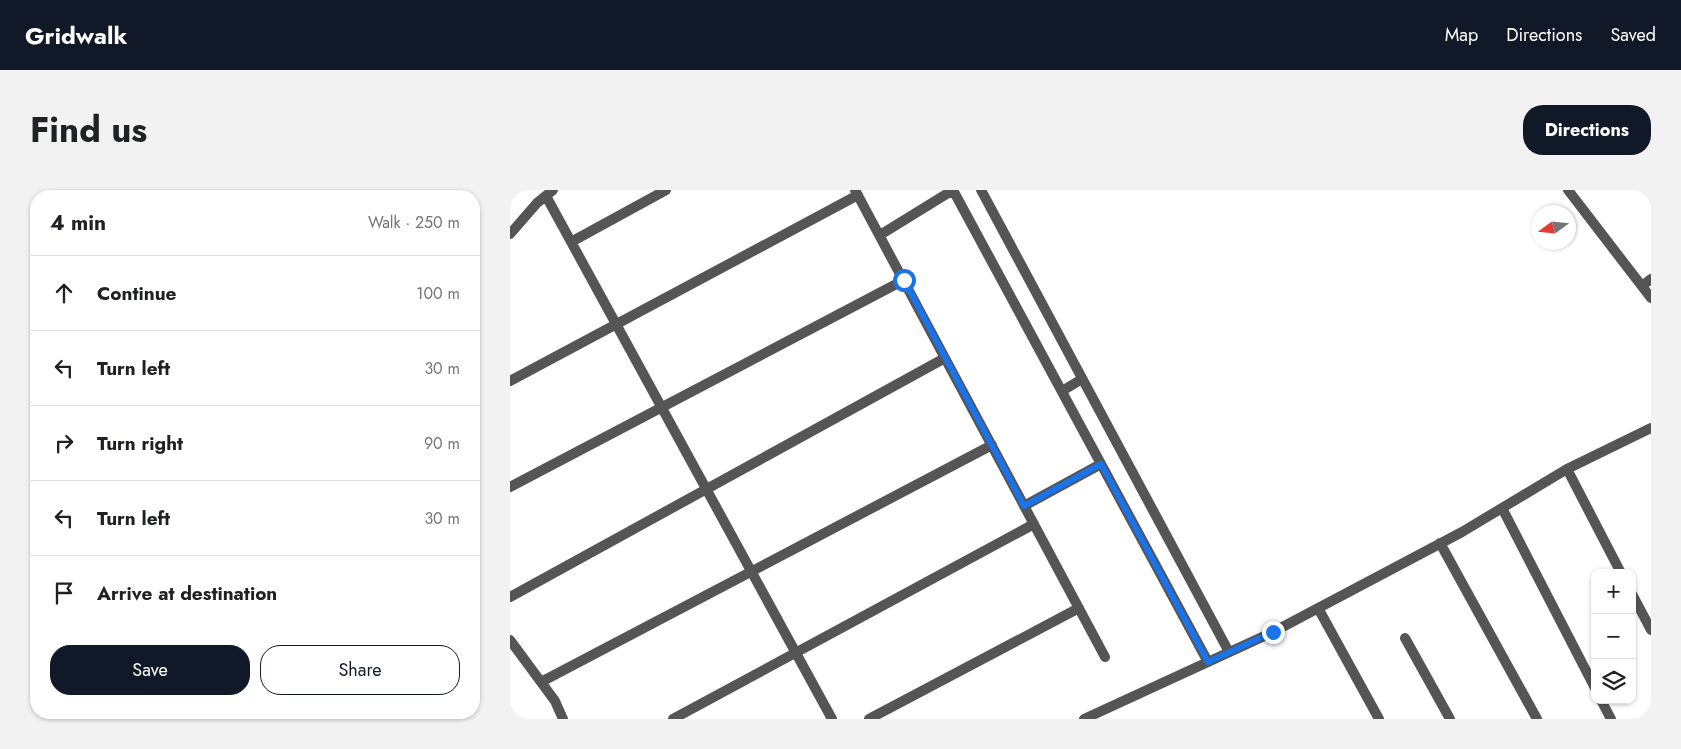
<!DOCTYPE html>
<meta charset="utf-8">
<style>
body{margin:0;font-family:Jost,sans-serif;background:#f2f2f2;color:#202124}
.controls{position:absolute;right:15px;bottom:15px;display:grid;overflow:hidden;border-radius:10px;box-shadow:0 1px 4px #0004}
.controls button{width:45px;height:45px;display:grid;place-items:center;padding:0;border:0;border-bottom:1px solid #e0e0e0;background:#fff;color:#202124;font:25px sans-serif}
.compass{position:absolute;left:1021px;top:15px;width:45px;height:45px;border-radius:50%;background:#fff;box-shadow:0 1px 4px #0004;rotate:255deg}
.stop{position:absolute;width:15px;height:15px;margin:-11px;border:4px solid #1a73e8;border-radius:50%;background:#fff}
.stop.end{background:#1a73e8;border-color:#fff;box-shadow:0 1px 5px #0008}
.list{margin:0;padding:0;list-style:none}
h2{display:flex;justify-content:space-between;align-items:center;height:65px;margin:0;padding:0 20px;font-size:21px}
h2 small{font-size:16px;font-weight:400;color:#757577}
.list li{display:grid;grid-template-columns:32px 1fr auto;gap:15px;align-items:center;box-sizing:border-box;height:75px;padding:0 20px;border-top:1px solid #e0e0e0}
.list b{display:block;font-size:19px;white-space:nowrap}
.list em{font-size:16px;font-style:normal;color:#757577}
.actions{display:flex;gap:10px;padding:15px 20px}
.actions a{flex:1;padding:11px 0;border:1px solid #111827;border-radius:20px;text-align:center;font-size:18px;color:#111827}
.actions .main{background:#111827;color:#fff}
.icon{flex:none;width:28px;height:28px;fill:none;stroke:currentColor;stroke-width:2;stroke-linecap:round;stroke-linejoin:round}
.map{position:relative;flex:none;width:1141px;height:529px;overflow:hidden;border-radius:20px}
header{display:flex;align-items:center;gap:30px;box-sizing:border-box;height:70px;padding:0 25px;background:#111827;color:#fff}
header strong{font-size:24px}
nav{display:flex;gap:28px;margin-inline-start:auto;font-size:18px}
.intro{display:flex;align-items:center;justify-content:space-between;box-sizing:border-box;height:120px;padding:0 30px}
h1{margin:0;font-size:35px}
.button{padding:12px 22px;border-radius:20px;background:#111827;color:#fff;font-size:18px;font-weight:700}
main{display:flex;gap:30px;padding:0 30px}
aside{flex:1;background:#fff;border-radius:20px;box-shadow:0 1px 4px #0004}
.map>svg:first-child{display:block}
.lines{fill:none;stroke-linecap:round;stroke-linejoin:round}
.street{stroke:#555;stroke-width:10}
.route{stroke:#1a73e8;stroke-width:6}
</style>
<header>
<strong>Gridwalk</strong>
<nav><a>Map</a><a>Directions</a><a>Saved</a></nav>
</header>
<div class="intro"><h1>Find us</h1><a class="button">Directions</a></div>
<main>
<aside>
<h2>4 min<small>Walk · 250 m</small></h2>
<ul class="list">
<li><svg class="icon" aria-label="ahead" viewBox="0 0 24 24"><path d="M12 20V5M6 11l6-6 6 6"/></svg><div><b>Continue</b></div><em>100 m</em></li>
<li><svg class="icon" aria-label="left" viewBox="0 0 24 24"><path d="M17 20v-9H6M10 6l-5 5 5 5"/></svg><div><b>Turn left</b></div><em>30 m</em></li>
<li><svg class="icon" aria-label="right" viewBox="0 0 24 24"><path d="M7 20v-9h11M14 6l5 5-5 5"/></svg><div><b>Turn right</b></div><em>90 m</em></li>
<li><svg class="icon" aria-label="left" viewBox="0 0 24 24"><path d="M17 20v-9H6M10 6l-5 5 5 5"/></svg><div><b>Turn left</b></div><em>30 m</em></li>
<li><svg class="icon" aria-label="arrive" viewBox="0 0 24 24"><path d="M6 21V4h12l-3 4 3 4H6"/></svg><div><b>Arrive at destination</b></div></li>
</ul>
<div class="actions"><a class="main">Save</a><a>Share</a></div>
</aside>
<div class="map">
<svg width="1141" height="529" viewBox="0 0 1141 529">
<rect width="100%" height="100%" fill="#fff"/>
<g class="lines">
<path class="street" d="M345 0 595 467
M443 0 698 472
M471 0 719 462
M1058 0 1141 108
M36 6 322 529
M0 44 27 13 43 0
M370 45 443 0
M61 52 156 0
M1132 96 1141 89
M0 191 348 5
M552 201 572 189
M1057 279 1111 383
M0 297 394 90
M514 316 591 274
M992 318 1085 498
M930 353 1027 529
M1122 404 1141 440
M0 407 435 168
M808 418 869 529
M895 448 940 529
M0 450 45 511 53 529
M31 492 482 255
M1091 510 1101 529
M163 529 524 334
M359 529 569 418
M574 529 763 442 952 342 1057 279 1141 238"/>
</g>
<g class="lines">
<path class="route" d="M394 90 514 316 591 274 698 472 763 442"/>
</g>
</svg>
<div class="controls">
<button>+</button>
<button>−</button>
<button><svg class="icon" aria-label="layers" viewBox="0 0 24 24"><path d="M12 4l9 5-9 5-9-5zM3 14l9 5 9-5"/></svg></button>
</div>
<svg class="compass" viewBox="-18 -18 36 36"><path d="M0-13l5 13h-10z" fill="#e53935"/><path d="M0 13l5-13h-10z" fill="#757577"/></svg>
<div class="stop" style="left:394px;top:90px"></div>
<div class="stop end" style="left:763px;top:442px"></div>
</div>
</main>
